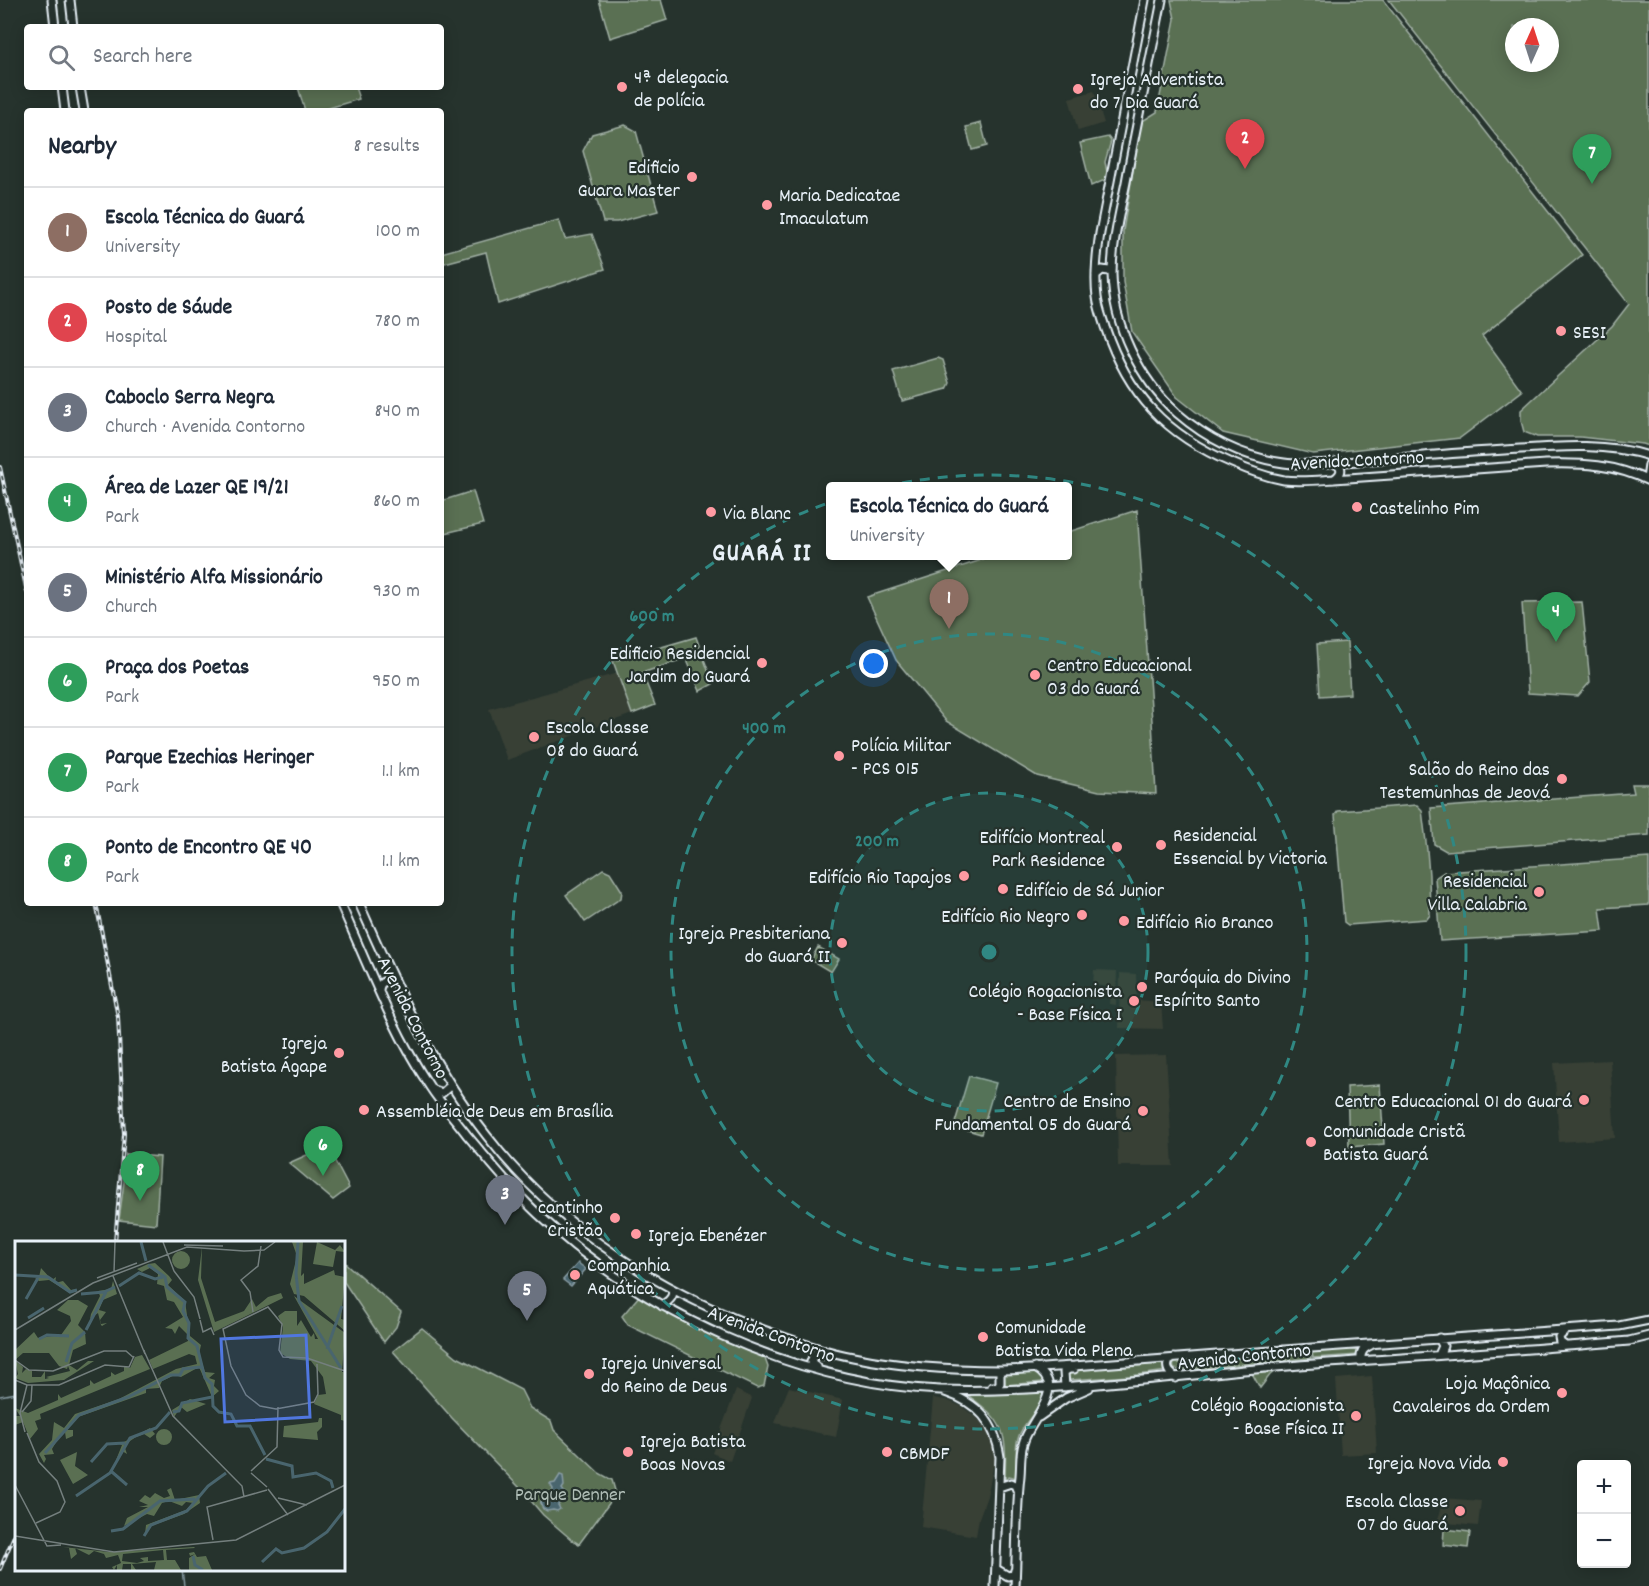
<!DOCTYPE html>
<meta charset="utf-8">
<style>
body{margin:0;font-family:Dekko,sans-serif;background:#f2f2f3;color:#1f2937}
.controls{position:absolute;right:18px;bottom:18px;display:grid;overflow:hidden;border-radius:6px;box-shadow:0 3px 15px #0003}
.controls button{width:54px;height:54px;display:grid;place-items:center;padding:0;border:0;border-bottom:2px solid #e0e1e3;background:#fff;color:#1f2937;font:30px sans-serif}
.compass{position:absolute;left:1505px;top:18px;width:54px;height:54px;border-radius:50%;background:#fff;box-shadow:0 3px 15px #0003;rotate:3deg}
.you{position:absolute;left:874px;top:664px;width:21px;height:21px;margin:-15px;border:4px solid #fff;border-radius:50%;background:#1a73e8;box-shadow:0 0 0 9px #1a73e833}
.badge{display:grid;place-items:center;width:39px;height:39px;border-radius:50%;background:#7c3aed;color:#fff;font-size:20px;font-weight:700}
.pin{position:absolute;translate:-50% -50px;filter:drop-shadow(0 2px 3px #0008)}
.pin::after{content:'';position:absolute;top:32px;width:21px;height:18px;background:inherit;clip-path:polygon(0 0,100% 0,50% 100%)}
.popup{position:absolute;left:826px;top:482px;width:246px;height:78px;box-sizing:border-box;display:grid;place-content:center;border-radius:6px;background:#fff;filter:drop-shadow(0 2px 4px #0005);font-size:20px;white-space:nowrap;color:#747a83}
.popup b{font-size:22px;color:#1f2937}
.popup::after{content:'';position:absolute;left:50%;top:100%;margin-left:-12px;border:12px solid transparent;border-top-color:#fff}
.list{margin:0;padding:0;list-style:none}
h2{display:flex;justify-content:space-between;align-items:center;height:78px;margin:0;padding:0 24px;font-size:26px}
h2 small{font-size:20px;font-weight:400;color:#747a83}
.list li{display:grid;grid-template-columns:39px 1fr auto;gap:18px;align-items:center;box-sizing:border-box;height:90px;padding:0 24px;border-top:2px solid #e0e1e3}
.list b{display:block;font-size:22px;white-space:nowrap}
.list p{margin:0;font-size:20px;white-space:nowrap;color:#747a83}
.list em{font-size:20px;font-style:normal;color:#747a83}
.icon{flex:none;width:33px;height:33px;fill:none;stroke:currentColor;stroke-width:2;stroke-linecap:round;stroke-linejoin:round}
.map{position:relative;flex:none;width:1649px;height:1586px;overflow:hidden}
.search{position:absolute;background:#fff;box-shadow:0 3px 15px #0003;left:24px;top:24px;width:420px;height:66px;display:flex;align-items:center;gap:15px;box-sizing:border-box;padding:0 21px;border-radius:6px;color:#747a83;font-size:22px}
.panel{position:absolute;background:#fff;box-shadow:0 3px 15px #0003;left:24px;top:108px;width:420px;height:798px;border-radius:6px}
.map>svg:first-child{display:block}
.built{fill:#384036}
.green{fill:#5a6f52;stroke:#a1b0a5;stroke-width:1.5;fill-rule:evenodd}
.water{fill:#49656e;stroke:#899da5;stroke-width:1.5}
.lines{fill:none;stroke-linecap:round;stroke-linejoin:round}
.stream{stroke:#899da5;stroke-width:1.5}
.secondary-casing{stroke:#e8f1f8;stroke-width:11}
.secondary{stroke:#26332d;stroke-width:7}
.rail-casing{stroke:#e8f1f8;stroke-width:4}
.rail{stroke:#26332d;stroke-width:1.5;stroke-dasharray:4.5;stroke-linecap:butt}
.ring{fill:none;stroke:#308883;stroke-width:3;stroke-dasharray:10 8}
.poi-dot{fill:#ff9aa2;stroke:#26332d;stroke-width:2}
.labels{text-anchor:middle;stroke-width:4.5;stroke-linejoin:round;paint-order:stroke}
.poi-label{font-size:20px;fill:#e8f1f8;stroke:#26332d;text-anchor:start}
.street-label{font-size:20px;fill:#e8f1f8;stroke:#26332d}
.park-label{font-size:20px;fill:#afbdb6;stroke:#26332d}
.district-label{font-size:26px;font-weight:bold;letter-spacing:1.5px;fill:#e8f1f8;stroke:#26332d}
.inset-river{fill:none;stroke:#49656e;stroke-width:3}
.inset-road{fill:none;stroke:#747f7e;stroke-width:1.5}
.view{fill:#5077e0;fill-opacity:0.15;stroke:#5077e0;stroke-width:3}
.inset-edge{fill:none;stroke:#e8f1f8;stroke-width:3}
.centre{fill:#308883;stroke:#26332d;stroke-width:3}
.ring-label{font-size:18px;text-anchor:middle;font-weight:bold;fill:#308883;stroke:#26332d;stroke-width:4.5;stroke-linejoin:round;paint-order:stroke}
</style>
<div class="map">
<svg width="1649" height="1586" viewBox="0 0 1649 1586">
<rect width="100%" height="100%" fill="#26332d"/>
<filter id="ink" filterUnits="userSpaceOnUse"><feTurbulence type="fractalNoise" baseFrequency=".0167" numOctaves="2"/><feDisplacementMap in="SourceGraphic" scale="12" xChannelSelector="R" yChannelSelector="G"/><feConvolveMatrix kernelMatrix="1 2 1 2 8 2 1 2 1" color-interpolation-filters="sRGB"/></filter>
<g filter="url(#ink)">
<path class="built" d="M1094 91 1104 123 1078 131 1069 98Z
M618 673 632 714 507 760 489 709Z
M1094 970 1117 971 1116 1005 1109 1004 1110 987 1093 985Z
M1120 973 1136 974 1137 1000 1161 1002 1163 1029 1119 1028Z
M1166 1055 1173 1166H1118L1116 1056Z
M1610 1060 1615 1138 1559 1142 1554 1063Z
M1372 1376 1377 1453 1341 1455 1336 1379Z
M789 1387 843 1400 836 1437 775 1423 781 1406Z
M736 1390 752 1398 730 1461 712 1453Z
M933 1398 946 1400 961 1406 977 1418 990 1433 996 1455 987 1496 979 1518 976 1536 921 1527Z
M1443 1498 1481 1501 1478 1526 1437 1522Z"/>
<path class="green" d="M599 0H661L667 20 610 38Z
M1171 0H1383L1582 255 1482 336 1522 391 1460 438 1313 454 1223 433 1177 397 1132 332 1123 282V231L1141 122 1157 112 1175 19Z
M1389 0H1649V446L1643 444 1580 437H1537L1524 432 1521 421V410L1612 326 1629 304ZM1514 27H1550V63H1514Z
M298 87H355L359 99 319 111H305Z
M981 123 987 146 972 150 966 127Z
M625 125 636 131 658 211 617 222H603L583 151 592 134Z
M1108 137 1111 141 1105 162 1107 172 1105 180 1091 186 1080 143Z
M559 220 565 239 592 234 605 269 498 304 486 252 441 264V253Z
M938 358 943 360 950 383 947 389 902 401 893 371Z
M473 491 483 524 441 534V501Z
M1137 510 1152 721 1156 794 1099 791 1037 776 946 721 896 660 867 597 994 556H1068V532Z
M1582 602 1590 682 1578 696 1528 693 1522 603Z
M696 637 713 684 700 691 686 658 642 673 655 705 632 714 613 661Z
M1347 642 1350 694 1320 696 1317 644Z
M1632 784H1649V835L1446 851 1434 844 1431 808 1634 793Z
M1417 805 1422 810 1427 850 1429 875 1430 915 1427 919 1348 925 1344 922 1335 815 1338 811Z
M1649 858V905L1600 908 1603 931 1440 941 1435 878 1444 872Z
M603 869 610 872 622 891 621 898 585 922 566 895Z
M818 947 839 959 831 972 811 960Z
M969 1076 996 1083 985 1120V1128H983L981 1134 954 1126Z
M1380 1085 1384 1144 1349 1147 1347 1087Z
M327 1146 349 1188 333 1200 289 1163Z
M126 1154 160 1157 156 1224 119 1220 124 1182Z
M344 1262 401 1312 396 1327 384 1342 344 1282Z
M640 1295 663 1306 692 1325 716 1333 764 1356 768 1367 764 1386 757 1388 628 1325 622 1316Z
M422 1328 457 1357 521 1390 530 1408 551 1421 554 1430 599 1473 612 1480 616 1494 579 1544 572 1540 543 1515 519 1487 452 1418 393 1351Z
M1359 1347V1355L1313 1358 1312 1351Z
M1310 1351 1311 1358 1180 1370 1174 1369C1173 1365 1173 1363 1177 1360Z
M1166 1361 1167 1371 1130 1376 1070 1380 1068 1378 1069 1371 1086 1369 1094 1366Z
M1278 1369 1270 1375 1260 1388 1253 1375 1248 1372Z
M1034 1371 1041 1377 1043 1382 1005 1385 1004 1372Z
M1045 1392C1041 1410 1021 1423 1017 1442 1015 1454 1017 1469 1017 1481L1013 1477 1009 1476 1005 1479C1007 1432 1005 1421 966 1394L981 1395Z
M1444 1529 1470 1532 1468 1548 1443 1545Z"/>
<path class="water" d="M578 1263 586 1269 571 1286 563 1280Z
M560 1475 563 1476 564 1486 562 1489 565 1493 558 1505 560 1509 557 1511 553 1510 547 1511 543 1509 540 1503 547 1493H552L553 1489 550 1484 555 1483Z"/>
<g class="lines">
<path class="stream" d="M0 1396 16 1393
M182 1570 184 1586"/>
<g class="secondary-casing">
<path id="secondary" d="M52 0 55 27
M70 0 73 27
M1145 0 1100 233C1097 253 1094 276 1097 297 1098 307 1102 317 1105 327 1128 395 1166 435 1232 463 1248 470 1266 477 1284 480 1301 482 1318 480 1334 479L1546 464C1583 463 1614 464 1649 481
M1162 0C1150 61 1137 121 1126 182 1120 212 1112 243 1112 274 1113 325 1139 379 1177 413 1208 440 1243 457 1284 463 1304 466 1325 463 1345 462 1371 460 1397 458 1423 456 1456 453 1488 451 1520 449 1563 446 1607 443 1649 456
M62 87 65 111
M80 87 84 111
M1096 275 1102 270 1109 271 1112 273
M1334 479C1341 475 1344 468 1336 462
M1647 479 1649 465
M340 903C368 965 392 1030 430 1087 441 1104 455 1119 467 1135 490 1162 512 1190 538 1214 643 1313 795 1383 940 1390 976 1391 1011 1390 1046 1388 1127 1383 1207 1373 1288 1366 1311 1364 1334 1363 1356 1361 1447 1355 1538 1349 1629 1341L1649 1336
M359 903C395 985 431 1065 487 1136 559 1229 664 1295 775 1334 800 1343 826 1352 853 1357 901 1367 951 1370 1000 1370 1024 1370 1049 1367 1074 1366 1130 1362 1187 1357 1243 1353 1369 1343 1494 1334 1619 1326L1649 1320
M379 990C380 980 387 980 395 982
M433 1090 442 1093 451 1085
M662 1306C668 1301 675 1297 672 1289
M1439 1338 1443 1346 1439 1355
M1565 1346 1560 1342 1559 1337 1566 1330
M1174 1358 1169 1361C1165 1369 1170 1373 1176 1378
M1361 1361C1360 1351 1364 1348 1373 1344
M817 1367 811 1362 814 1354 831 1356
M992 1387H997L1000 1383V1370
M1065 1387 1064 1372 1069 1369H1074
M945 1392C978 1403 995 1422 1000 1457L995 1586
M1039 1417 1066 1398 1089 1388
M999 1487 1011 1483 1015 1485 1018 1492
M996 1569 1008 1576 1014 1574 1015 1570
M1015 1586C1017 1549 1016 1512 1020 1476 1021 1465 1020 1454 1023 1444 1028 1421 1070 1387 1035 1368"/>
</g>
<use href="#secondary" class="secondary"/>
<g class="rail-casing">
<path id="rail" d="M0 467 27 592
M96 903 118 1017 124 1134 115 1242
M0 1569 16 1531"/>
</g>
<use href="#rail" class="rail"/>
</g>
</g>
<circle cx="989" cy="952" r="159" fill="#308883" fill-opacity=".12"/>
<g class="ring">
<circle cx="989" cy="952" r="159"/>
<circle cx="989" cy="952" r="318"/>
<circle cx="989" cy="952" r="477"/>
</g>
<g class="poi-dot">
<circle cx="622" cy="87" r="6"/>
<circle cx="1078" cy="89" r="6"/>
<circle cx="692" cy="177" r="6"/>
<circle cx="767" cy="205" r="6"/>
<circle cx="1561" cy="331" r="6"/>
<circle cx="1357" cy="507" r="6"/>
<circle cx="711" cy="512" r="6"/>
<circle cx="762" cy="663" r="6"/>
<circle cx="1035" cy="675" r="6"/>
<circle cx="534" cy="737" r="6"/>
<circle cx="839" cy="756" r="6"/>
<circle cx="1562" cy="779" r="6"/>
<circle cx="1161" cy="845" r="6"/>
<circle cx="1117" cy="847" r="6"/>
<circle cx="964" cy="876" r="6"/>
<circle cx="1003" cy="889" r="6"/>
<circle cx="1539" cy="892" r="6"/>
<circle cx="1082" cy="915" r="6"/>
<circle cx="1124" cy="921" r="6"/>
<circle cx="842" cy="943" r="6"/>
<circle cx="1142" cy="987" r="6"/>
<circle cx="1134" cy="1001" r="6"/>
<circle cx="339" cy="1053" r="6"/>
<circle cx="1584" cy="1100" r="6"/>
<circle cx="364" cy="1110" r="6"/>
<circle cx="1143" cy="1111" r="6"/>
<circle cx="1311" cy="1142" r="6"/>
<circle cx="615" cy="1218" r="6"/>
<circle cx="636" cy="1234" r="6"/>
<circle cx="575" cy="1275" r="6"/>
<circle cx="983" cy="1337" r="6"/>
<circle cx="589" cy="1374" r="6"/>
<circle cx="1562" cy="1393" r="6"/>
<circle cx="1356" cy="1416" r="6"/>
<circle cx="628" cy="1452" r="6"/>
<circle cx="887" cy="1452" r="6"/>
<circle cx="1503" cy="1462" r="6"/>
<circle cx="1460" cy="1511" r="6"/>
</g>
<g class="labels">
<g class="poi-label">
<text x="634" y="83">4ª delegacia<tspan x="634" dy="23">de polícia</tspan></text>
<text x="1090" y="85">Igreja Adventista<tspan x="1090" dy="23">do 7 Dia Guará</tspan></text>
<text x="680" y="173" text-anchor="end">Edificio<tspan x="680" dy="23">Guara Master</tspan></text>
<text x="779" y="201">Maria Dedicatae<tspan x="779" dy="23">Imaculatum</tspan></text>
<text x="1573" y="338">SESI</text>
<text x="1369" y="514">Castelinho Pim</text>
<text x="723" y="519">Via Blanc</text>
<text x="750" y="659" text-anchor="end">Edificio Residencial<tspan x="750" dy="23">Jardim do Guará</tspan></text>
<text x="1047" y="671">Centro Educacional<tspan x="1047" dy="23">03 do Guará</tspan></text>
<text x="546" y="733">Escola Classe<tspan x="546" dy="23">08 do Guará</tspan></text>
<text x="851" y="751">Polícia Militar<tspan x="851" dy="23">- PCS 015</tspan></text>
<text x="1550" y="775" text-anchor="end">Salão do Reino das<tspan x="1550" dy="23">Testemunhas de Jeová</tspan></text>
<text x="1173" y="841">Residencial<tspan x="1173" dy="23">Essencial by Victoria</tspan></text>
<text x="1105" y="843" text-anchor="end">Edifício Montreal<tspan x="1105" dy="23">Park Residence</tspan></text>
<text x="952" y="883" text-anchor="end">Edifício Rio Tapajos</text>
<text x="1527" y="887" text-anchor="end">Residencial<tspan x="1527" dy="23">Villa Calabria</tspan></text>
<text x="1015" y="896">Edifício de Sá Junior</text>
<text x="1070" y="922" text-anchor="end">Edifício Rio Negro</text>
<text x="1136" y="928">Edifício Rio Branco</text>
<text x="830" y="939" text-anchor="end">Igreja Presbiteriana<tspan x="830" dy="23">do Guará II</tspan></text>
<text x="1154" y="983">Paróquia do Divino<tspan x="1154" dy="23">Espírito Santo</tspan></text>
<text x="1122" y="997" text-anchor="end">Colégio Rogacionista<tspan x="1122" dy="23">- Base Física I</tspan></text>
<text x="327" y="1049" text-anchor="end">Igreja<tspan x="327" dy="23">Batista Ágape</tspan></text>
<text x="1131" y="1107" text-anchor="end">Centro de Ensino<tspan x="1131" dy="23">Fundamental 05 do Guará</tspan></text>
<text x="1572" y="1107" text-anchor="end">Centro Educacional 01 do Guará</text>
<text x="376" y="1117">Assembléia de Deus em Brasília</text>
<text x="1323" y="1137">Comunidade Cristã<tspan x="1323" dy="23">Batista Guará</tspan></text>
<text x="603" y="1213" text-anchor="end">cantinho<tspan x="603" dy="23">Cristão</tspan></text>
<text x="648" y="1241">Igreja Ebenézer</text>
<text x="587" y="1271">Companhia<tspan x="587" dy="23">Aquática</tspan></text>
<text x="995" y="1333">Comunidade<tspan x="995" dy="23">Batista Vida Plena</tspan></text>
<text x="601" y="1369">Igreja Universal<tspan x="601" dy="23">do Reino de Deus</tspan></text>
<text x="1550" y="1389" text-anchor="end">Loja Maçônica<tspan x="1550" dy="23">Cavaleiros da Ordem</tspan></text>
<text x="1344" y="1411" text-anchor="end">Colégio Rogacionista<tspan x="1344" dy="23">- Base Física II</tspan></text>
<text x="640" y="1447">Igreja Batista<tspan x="640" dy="23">Boas Novas</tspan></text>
<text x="899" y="1459">CBMDF</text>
<text x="1491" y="1469" text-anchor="end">Igreja Nova Vida</text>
<text x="1448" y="1507" text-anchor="end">Escola Classe<tspan x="1448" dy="23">07 do Guará</tspan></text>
</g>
<g class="street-label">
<text transform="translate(1357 459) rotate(-3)" y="7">Avenida Contorno</text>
<text transform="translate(414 1017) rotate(63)" y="7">Avenida Contorno</text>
<text transform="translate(772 1333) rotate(20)" y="7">Avenida Contorno</text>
<text transform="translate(1244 1355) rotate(-6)" y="7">Avenida Contorno</text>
</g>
<g class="park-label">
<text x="570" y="1500">Parque Denner</text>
</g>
<g class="district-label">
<text x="762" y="560">GUARÁ II</text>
</g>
</g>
<g transform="translate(15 1241)">
<rect width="330" height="330" fill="#26332d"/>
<path d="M277 1H288L286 35 289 32V43L319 29 320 34 330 36 326 78 330 79V90L289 55 279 53 275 43 282 15ZM302 1 320 9 325 4 330 11 321 10 318 26 298 23ZM187 6 186 37 200 81 229 70 237 58 241 66 253 56 266 52 268 57 199 91 183 39ZM157 19a9 9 0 1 1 18 0a9 9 0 1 1-18 0ZM133 23 140 22 154 35 157 39 153 44 170 60 175 95 186 104 184 113 190 131 200 132 194 137 200 139 199 145 204 150 197 156 184 126 166 136 160 134 147 140 144 147 131 148V152L63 176 52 189H58V195L51 198 50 191 46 193 37 208 39 213 29 214 31 218 29 222 24 213 37 199 39 181 49 187 60 173 104 158 161 128 182 123 180 115 174 113 138 128 134 119 173 100 172 93 164 85 160 93 157 88 150 87 168 76 159 61 152 59 149 45 142 43 143 33 135 27 127 31 122 28ZM26 27 37 39 41 36 40 42 48 40 56 49 62 48 55 52 34 39 24 40 20 37 24 36ZM98 40 102 53 88 59 84 69 91 71 85 79 86 83 92 82 87 85 86 84 83 72 75 78 76 73 85 55 83 50 96 48ZM279 55 330 92 327 131H330V180L326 179V174L299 163 303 154 311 153 308 136 296 120 275 118 265 112 268 86 263 75 270 70H282V85L286 79 296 96 299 92 300 98H303ZM53 59H63L73 65 63 84 70 91 71 103 58 109 54 124 62 129 73 120H79L49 139 13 142 0 137 3 133 0 119 8 126 7 132 11 128 17 130V136H26L30 130V138L34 137 31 136 55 130 53 125 52 128 44 125 34 112H8L0 119V109L19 91 23 97 46 94 56 80 55 75 42 69ZM127 114 135 128 25 173 26 178 20 180 23 188 15 198 8 181 0 184V175H5L0 167 13 172 43 159V153L46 157 75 144V139L79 143 96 135V131L100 134 109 130V125L115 127 120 116ZM175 158 191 163 172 171 166 166 159 176 157 169ZM304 177H307V186L302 191 303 199 268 196 269 185 303 181ZM135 187 140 193 135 197 129 193 121 196 109 204 112 213 107 210 101 219 107 204 99 201H109ZM141 196a8 8 0 1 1 16 0a8 8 0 1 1-16 0ZM62 211 60 225 73 234 58 243 45 219ZM156 247 160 259 184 254 185 262 169 273 136 285 130 293 131 284 171 269 178 262 171 261 167 265 154 260 147 262 139 275 132 273 109 285 112 277 133 266H124L133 264 124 260 130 254 135 257 140 252 149 257 155 255 152 249ZM48 306 94 311 179 306 180 307 151 309 152 319H160L166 329H139L141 321 117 323 121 329H116V323H108L107 329H102V324L99 329 97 326 106 322 103 314 91 317 89 313 79 310 74 314 60 307 62 313 56 318 54 307ZM148 309 149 319 133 320V316L125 317 129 320 122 322 107 320 108 313ZM179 311 182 316 191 315 197 329H174V317L180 313 175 315 174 312Z" fill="#5a6f52" fill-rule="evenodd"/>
<path class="inset-river" d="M126 1 131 20M283 1 281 33 284 60 326 127M133 24 150 36 152 46 170 61 168 70 174 82 173 97 182 105 190 137 197 143 198 165 204 171 216 173 222 185H235L250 214M0 34 33 36 55 51 62 49M104 45 124 32 140 38 148 36M66 53 89 51 100 46M11 58 23 37M13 77 29 67M71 89 91 51M24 98 32 94 54 95M312 108 327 65M51 121 57 102 70 91M158 171 164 170 167 162 197 156M30 212 64 174 113 156 156 134H165L168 128 186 126M251 218 277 225 278 236 301 232 316 240 318 247M76 221 92 203 110 202M97 231 112 244M61 255 95 232 115 197 141 187 155 171M96 290 108 288 145 260 180 258M129 295 136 284 172 270 193 245 211 232M178 315 180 324 188 329M247 321 261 308 267 312 289 307 312 291 330 268"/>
<path class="inset-road" d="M148 1 159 30M169 4 208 5M159 30 179 56 185 78M99 31 100 1M98 35 130 113 129 109M82 37 122 22M238 71 235 51 226 39 243 25 246 5M185 79 188 91 196 87 199 94M0 89 78 42 172 6 229 10 249 9 260 1M130 112 158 175 227 245 229 256M0 119 14 129 38 130 89 110H111L119 117M302 123 303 153 299 161 261 168 245 165 231 154 216 125 208 88 253 66 267 83 264 109 268 116 292 117 330 130M0 139 12 144H44L90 124 114 126 119 115M7 171 16 160 17 144M10 191 5 172 12 144M12 192 24 221 42 240 50 261 45 271 21 282M236 230 262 206 263 166M236 232 252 246M0 244 32 305 46 304M253 248 273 274M263 257 292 264M0 295 99 311 221 299 330 244M198 299 192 266 252 249"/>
<path class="view" d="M291 94 295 176 210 181 206 98Z"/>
<rect width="330" height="330" class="inset-edge"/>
</g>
<circle cx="989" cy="952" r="9" class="centre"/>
<g class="ring-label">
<text x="652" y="621">600 m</text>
<text x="764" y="733">400 m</text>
<text x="877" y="846">200 m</text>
</g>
</svg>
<div class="controls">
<button>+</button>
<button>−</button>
</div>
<svg class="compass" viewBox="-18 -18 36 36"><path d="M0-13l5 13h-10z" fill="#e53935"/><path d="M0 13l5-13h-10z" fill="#747a83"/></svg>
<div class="you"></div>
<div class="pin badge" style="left:949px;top:629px;background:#8d6e63">1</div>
<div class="popup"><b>Escola Técnica do Guará</b>University</div>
<div class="pin badge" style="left:1245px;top:169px;background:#e0444e">2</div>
<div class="pin badge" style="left:505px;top:1225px;background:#6b7280">3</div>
<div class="pin badge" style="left:1556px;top:642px;background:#2e9e5b">4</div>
<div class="pin badge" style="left:527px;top:1321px;background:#6b7280">5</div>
<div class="pin badge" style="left:323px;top:1176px;background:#2e9e5b">6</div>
<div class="pin badge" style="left:1592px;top:184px;background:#2e9e5b">7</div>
<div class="pin badge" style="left:140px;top:1201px;background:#2e9e5b">8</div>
<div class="search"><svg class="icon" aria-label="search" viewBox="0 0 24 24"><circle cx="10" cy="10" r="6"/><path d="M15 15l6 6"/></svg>Search here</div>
<section class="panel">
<h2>Nearby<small>8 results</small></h2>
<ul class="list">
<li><span class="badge" style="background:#8d6e63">1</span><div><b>Escola Técnica do Guará</b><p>University</p></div><em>100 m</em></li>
<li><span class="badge" style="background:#e0444e">2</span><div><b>Posto de Sáude</b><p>Hospital</p></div><em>780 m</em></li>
<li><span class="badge" style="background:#6b7280">3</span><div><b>Caboclo Serra Negra</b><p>Church · Avenida Contorno</p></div><em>840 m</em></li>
<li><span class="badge" style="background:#2e9e5b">4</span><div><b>Área de Lazer QE 19/21</b><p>Park</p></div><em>860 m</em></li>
<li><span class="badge" style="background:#6b7280">5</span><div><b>Ministério Alfa Missionário</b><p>Church</p></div><em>930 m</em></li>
<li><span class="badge" style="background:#2e9e5b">6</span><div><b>Praça dos Poetas</b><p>Park</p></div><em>950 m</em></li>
<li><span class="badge" style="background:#2e9e5b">7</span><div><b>Parque Ezechias Heringer</b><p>Park</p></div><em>1.1 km</em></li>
<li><span class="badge" style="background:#2e9e5b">8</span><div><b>Ponto de Encontro QE 40</b><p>Park</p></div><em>1.1 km</em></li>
</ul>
</section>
</div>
